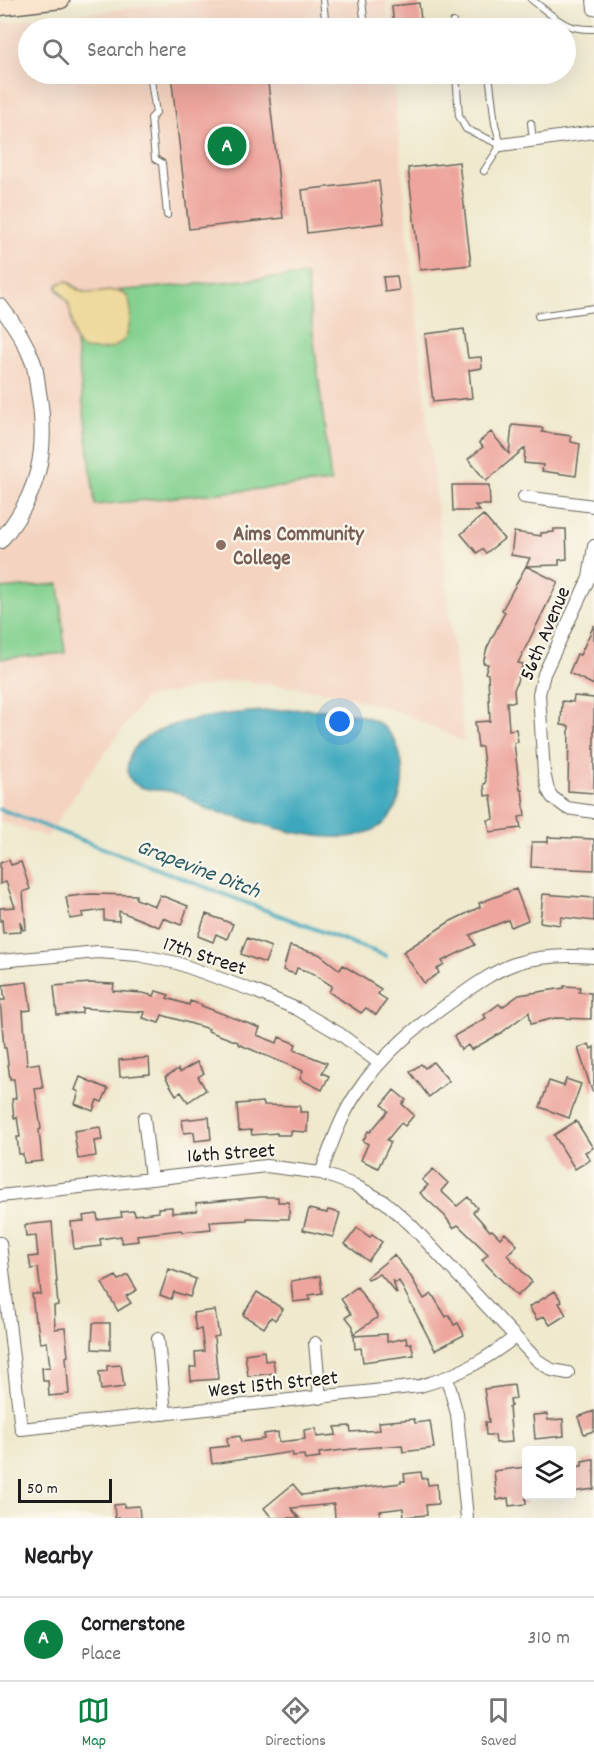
<!DOCTYPE html>
<style>
body{margin:0;font-family:Dekko,sans-serif;background:#f2f2f2;color:#202124}
.controls{position:absolute;right:18px;bottom:18px;display:grid;overflow:hidden;border-radius:6px;box-shadow:0 6px 24px #0002}
.controls button{width:54px;height:54px;display:grid;place-items:center;padding:0;border:0;border-bottom:2px solid #e0e0e0;background:#fff;color:#202124;font:30px sans-serif}
.scale{position:absolute;left:18px;bottom:15px;width:94px;box-sizing:border-box;padding-left:6px;border:3px solid #1c1c1c;border-top:0;font-size:16px;line-height:21px;white-space:nowrap;color:#1c1c1c;-webkit-text-stroke:4px #fbf7ec;paint-order:stroke}
.you{position:absolute;left:340px;top:722px;width:21px;height:21px;margin:-15px;border:4px solid #fff;border-radius:50%;background:#1a73e8;box-shadow:0 0 0 9px #1a73e833}
.badge{display:grid;place-items:center;width:39px;height:39px;border-radius:50%;background:#0b8043;color:#fff;font-size:20px;font-weight:700}
.pin{position:absolute;translate:-50% -50%;border:3px solid #fff;box-shadow:0 2px 6px #0006}
.list{margin:0;padding:0;list-style:none}
h2{display:flex;justify-content:space-between;align-items:center;height:78px;margin:0;padding:0 24px;font-size:26px}
h2 small{font-size:20px;font-weight:400;color:#757577}
.list li{display:grid;grid-template-columns:39px 1fr auto;gap:18px;align-items:center;box-sizing:border-box;height:84px;padding:0 24px;border-top:2px solid #e0e0e0}
.list b{display:block;font-size:22px;white-space:nowrap}
.list p{margin:0;font-size:20px;white-space:nowrap;color:#757577}
.list em{font-size:20px;font-style:normal;color:#757577}
.icon{flex:none;width:33px;height:33px;fill:none;stroke:currentColor;stroke-width:2;stroke-linecap:round;stroke-linejoin:round}
.map{position:relative;flex:none;width:594px;height:1518px;overflow:hidden}
.search{position:absolute;background:#fff;box-shadow:0 6px 24px #0002;left:18px;right:18px;top:18px;height:66px;display:flex;align-items:center;gap:15px;box-sizing:border-box;padding:0 21px;border-radius:33px;color:#757577;font-size:22px}
.sheet{height:162px;background:#fff}
nav{display:flex;justify-content:space-around;align-items:center;box-sizing:border-box;height:84px;border-top:2px solid #e0e0e0;background:#fff;font-size:16px;color:#757577}
nav a{display:grid;justify-items:center;gap:3px}
nav .on{color:#0b8043}
.map>svg:first-child{display:block}
.built{fill:#f4d3c0}
.green{fill:#84d190;stroke:#507656;stroke-width:1.5}
.sand{fill:#eeda9e;stroke:#857b5d;stroke-width:1.5}
.water{fill:#3da8bd;stroke:#2c626c;stroke-width:1.5}
.lines{fill:none;stroke-linecap:round;stroke-linejoin:round}
.stream{stroke:#3da8bd;stroke-width:4}
.building{fill:#eda59d}
.service-casing{stroke:#66645a;stroke-width:8}
.minor-casing{stroke:#66645a;stroke-width:14}
.tertiary-casing{stroke:#66645a;stroke-width:17}
.secondary-casing{stroke:#66645a;stroke-width:19}
.service{stroke:#fff;stroke-width:6}
.minor{stroke:#fff;stroke-width:12}
.tertiary{stroke:#fff;stroke-width:15}
.secondary{stroke:#fce5cf;stroke-width:16}
.education-dot{fill:#8d6e63;stroke:#fbf7ec;stroke-width:2}
.labels{text-anchor:middle;stroke-width:4.5;stroke-linejoin:round;paint-order:stroke}
.education-label{font-size:21px;font-weight:bold;fill:#785e54;stroke:#fbf7ec;text-anchor:start}
.street-label{font-size:21px;fill:#1c1c1c;stroke:#fbf7ec}
.water-label{font-size:22px;font-style:italic;fill:#2b5b64;stroke:#fbf7ec}
</style>
<div class="map">
<svg width="594" height="1518" viewBox="0 0 594 1518">
<rect width="100%" height="100%" fill="#fbf7ec"/>
<filter id="ink" filterUnits="userSpaceOnUse"><feTurbulence type="fractalNoise" baseFrequency=".0167" numOctaves="2"/><feDisplacementMap in="SourceGraphic" scale="12" xChannelSelector="R" yChannelSelector="G"/><feConvolveMatrix kernelMatrix="1 2 1 2 8 2 1 2 1" color-interpolation-filters="sRGB"/></filter>
<filter id="wash" filterUnits="userSpaceOnUse"><feTurbulence type="fractalNoise" baseFrequency=".008" numOctaves="4" result="noise"/><feDisplacementMap in="SourceGraphic" scale="24" xChannelSelector="R" yChannelSelector="G"/><feGaussianBlur stdDeviation="1.35" result="paint"/><feColorMatrix in="noise" values="0 0 0 0 0 0 0 0 0 0 0 0 0 0 0 0 0 1.4 0 .05"/><feComposite in="paint" operator="in"/></filter>
<g filter="url(#wash)">
<rect width="100%" height="100%" fill="#efe9ce"/>
<path class="built" d="M204 0H386L389 28H28V74H393L412 279 464 742 408 715 333 692 235 680 145 698 87 777 47 837 0 821V23Z"/>
<path class="green" d="M306 275 331 482 95 505 76 343 69 304 57 289V285L67 281 81 291 90 293Z
M59 584 65 653 0 659V589Z"/>
<path class="sand" d="M67 281C72 286 77 290 83 292 93 295 105 290 116 291 138 292 130 327 125 339L113 348 99 350 83 349 79 346 75 340 69 304 57 287 60 283Z"/>
<path class="water" d="M307 709C331 711 366 710 385 728 409 751 408 801 384 823 376 830 364 834 355 836 311 843 251 820 207 809 196 805 188 795 175 792 163 789 146 792 135 784 129 780 126 771 128 764 135 711 267 711 307 709Z"/>
<g class="lines">
<path class="stream" d="M0 809 386 956"/>
</g>
<g id="blocks">
<path class="building" d="M419 3 422 28H394L392 6Z
M171 74H267L283 218 189 229Z
M459 162 471 265 420 270 408 168Z
M379 181 384 223 307 233 302 190Z
M397 276 399 290 385 292 383 277Z
M464 329 468 358 481 357 482 368 469 370 472 398 433 402 425 334Z
M512 425 543 428 542 432 571 436V442L580 444 576 476 542 471 543 465 524 463 525 448 486 481 468 459 483 447 479 442 491 432 509 454Z
M452 485H489L490 505H475L480 511H453Z
M483 515 504 539 486 553 482 549 477 553 461 534Z
M554 529H566L567 559 559 560V565L526 566 530 558 511 555 514 532 541 536V533L554 532Z
M526 566 558 582 518 663 523 664 514 690 515 702H507L509 730 516 729 518 742 514 743 520 790H522L525 816 519 817 521 828 490 832 488 820 494 819 491 795 485 796 484 784 486 783 482 747H478L475 722 490 721 488 674 485 673 488 664 483 663 487 648 505 612 502 610Z
M594 625V685L569 673 577 654 580 655Z
M574 696 594 698V793L568 791 569 726 561 725 562 701 573 702Z
M548 837 594 839V870L531 867 532 842H548Z
M9 860 11 865 21 862 30 889 23 892 26 929 23 930 20 921 21 932 3 933 2 920 0 921V908L15 907 6 882 0 884V863Z
M516 889 528 920 511 927 508 920 470 935 475 945 442 961 444 964 437 969 439 973 424 983 403 952 449 922 480 907 479 903Z
M90 894 136 895V899L155 906 160 895 188 906 181 925 163 918 159 927 119 911V921L104 920V910L82 913 83 917 70 919 66 897Z
M543 894 594 898V921L561 917 560 925 540 922Z
M206 914 233 924 227 939 216 934 213 942 198 936Z
M247 938 271 947 265 963 241 954Z
M290 946 319 954 340 970 343 965 381 989 378 994 387 1000 376 1015 366 1008 361 1013 329 992 332 986 312 973 297 968 295 974 283 970Z
M27 982 31 1010 23 1011 27 1065 39 1063 43 1088 35 1089 41 1129 39 1130 42 1161 24 1163 23 1154H19L17 1137H20L17 1117 14 1118 12 1099 16 1098 14 1079H10L6 1048H4L0 1000H5L3 985Z
M90 983 114 984 113 991 143 993 154 996 156 991 169 995 167 998 189 1005 190 1001 202 1005V1006L260 1028 257 1035 277 1043 279 1037 296 1044 294 1050 327 1063 322 1073 329 1076 322 1090 300 1079 303 1071 238 1044V1042L208 1031 209 1029 162 1015 159 1023 143 1018 145 1012 82 1008V1013L57 1015 54 986Z
M564 986 580 987 579 992 591 993V1019L555 1018 531 1024 529 1012 501 1033 471 1050 468 1045 461 1050 454 1036 486 1018 484 1015 499 1004 502 1007 519 995 564 988Z
M589 1044 591 1049 594 1047V1091H592L578 1048Z
M149 1058 150 1074 120 1077 119 1060Z
M197 1062 204 1073 198 1077 206 1090 188 1102 181 1092 176 1095 165 1077 178 1069 180 1072Z
M433 1062 449 1081 429 1097 410 1072 421 1064 425 1068Z
M80 1077 108 1089 102 1102 97 1100 93 1111 75 1104 79 1092 75 1090Z
M566 1079 581 1084 569 1118 540 1107 549 1081 564 1086Z
M394 1090 406 1100 402 1104 414 1115 405 1126 401 1123 387 1140 391 1142 378 1168 361 1160 368 1144 363 1141 368 1131 370 1132 388 1111 382 1105Z
M263 1102 264 1105 300 1106V1112H308L307 1132 291 1131V1135H277V1133L252 1135 251 1130 239 1131 237 1104Z
M209 1117 211 1139 195 1141 194 1132 184 1133 182 1120Z
M576 1121 593 1148 585 1152 590 1160 575 1169 554 1135Z
M100 1127 102 1140 94 1141 96 1156 78 1159 74 1131Z
M433 1169 448 1183 441 1191 457 1206 468 1197 477 1208 473 1212 490 1231 492 1230 500 1238 505 1233 517 1245 507 1255 532 1282 517 1296 482 1260 488 1254 458 1225 453 1228 445 1216 420 1193 428 1185 422 1180Z
M261 1197H278V1202H289V1219L247 1218V1220L210 1222 211 1229 182 1232 181 1230 137 1235 138 1241 122 1243 121 1236 100 1239 101 1246 74 1249 71 1222 84 1221 83 1216 97 1214 98 1220 122 1217 121 1212 134 1211 135 1215 159 1212 158 1208 172 1207V1213L197 1211 196 1203Z
M309 1209 327 1213 328 1210 340 1213 333 1237 303 1230Z
M52 1222 57 1282H56L58 1305 54 1306 55 1329 65 1328 68 1356 66 1357 69 1394 49 1396 48 1381H43L42 1368 50 1367 47 1342 40 1343 37 1321H35L32 1294H41L38 1268 31 1269 29 1257 38 1256 36 1236 26 1237 25 1225Z
M357 1228 370 1237 372 1235 382 1242 368 1261 345 1244Z
M394 1255 410 1275 424 1299 432 1294 446 1317 449 1315 454 1325 458 1323 464 1335 435 1350 399 1281 395 1283 393 1280 397 1294 380 1274 368 1279 367 1277Z
M169 1269 196 1279 190 1297 174 1292 171 1299 160 1295Z
M128 1275 137 1290 126 1296 131 1303 118 1311 102 1283 116 1276 119 1280Z
M320 1276 322 1293 309 1295 310 1300 293 1302 291 1281Z
M357 1287 378 1317 353 1334V1326L346 1317 351 1314 341 1299Z
M555 1291 562 1302 559 1303 566 1315 550 1325 544 1316 537 1320 529 1307Z
M257 1292 283 1309 275 1320 271 1317 264 1328 243 1315Z
M215 1310 219 1336 214 1337 218 1379 191 1381 190 1367H196L195 1352 204 1351 201 1329 196 1330 193 1313Z
M93 1323H110V1350L92 1349Z
M387 1334V1342L406 1338 407 1344 411 1343 414 1355 363 1362 361 1348 355 1349 354 1336Z
M264 1351 265 1361 273 1360 275 1373 248 1376 245 1354Z
M121 1365 124 1387 101 1390 99 1372 107 1371V1366Z
M514 1385 516 1399H510L511 1406 509 1407 512 1442 496 1443 495 1435H486L485 1422H489L484 1389Z
M594 1411V1431L584 1434 578 1417Z
M547 1414 548 1420 563 1419 564 1436 535 1439 533 1415Z
M414 1419 415 1423 430 1421 434 1448 403 1452 402 1445 352 1449 319 1453 320 1458 305 1460 304 1455 293 1456 292 1452 212 1464 210 1448 228 1446 227 1438 240 1436 241 1442 264 1439V1434L278 1432 279 1442 305 1439 304 1430 316 1428 317 1437 336 1435 335 1427 350 1426 351 1432 380 1430 379 1422Z
M594 1459V1489L572 1492V1467L582 1466V1461Z
M525 1467 526 1504 509 1506 508 1498 497 1500 494 1471Z
M421 1472 422 1479 427 1478 428 1485 437 1484 438 1504 426 1505 427 1515 404 1517 403 1508 380 1511V1518H335L334 1504 291 1508 299 1518H272L264 1508 293 1484 302 1495 401 1483V1481H405L404 1474Z
M124 1504V1507L139 1506 140 1518H115L114 1505Z"/>
</g>
</g>
<g filter="url(#ink)">
<use href="#blocks" fill-opacity="0" stroke="#66645a" stroke-width="1.5"/>
<g class="lines">
<g class="service-casing">
<path id="service" d="M323 0 326 28
M362 0 365 28
M532 0C555 17 563 30 594 29
M453 22V28
M150 74 156 113 151 118 155 159 162 163 167 215
M456 74 459 116 466 129 501 145
M531 123 533 140
M484 171 501 145 495 124 489 74
M538 316 594 308"/>
</g>
<g class="minor-casing">
<path id="minor" d="M593 0 594 9
M501 145 594 132
M524 497 594 506
M594 546 589 578 544 674 539 694 544 773 548 790 552 797 567 808 594 812
M0 961 98 952 138 955 177 963 257 992 297 1009 340 1034 379 1063
M144 1118 151 1178
M321 1173C331 1146 340 1118 356 1094 383 1053 419 1024 458 997 476 984 496 970 517 963 543 955 568 955 594 957
M0 1196 266 1166 321 1173 354 1185 385 1202 411 1225 537 1360 552 1370 568 1373
M0 1243 21 1429 420 1386C459 1375 484 1361 515 1337
M158 1339 165 1414
M315 1343 320 1398
M447 1378 457 1414 467 1518"/>
</g>
<g class="tertiary-casing">
<path id="tertiary" d="M0 306C13 322 26 343 33 362 36 370 37 381 38 389 49 449 40 494 0 541"/>
</g>
<g class="secondary-casing">
<path id="secondary" d="M0 7 61 0"/>
</g>
<use href="#service" class="service"/>
<use href="#minor" class="minor"/>
<use href="#tertiary" class="tertiary"/>
<use href="#secondary" class="secondary"/>
</g>
</g>
<circle class="education-dot" cx="221" cy="545" r="6"/>
<g class="labels">
<g class="education-label">
<text x="233" y="540">Aims Community<tspan x="233" dy="24">College</tspan></text>
</g>
<g class="street-label">
<text transform="translate(544 633) rotate(-67)" y="7">56th Avenue</text>
<text transform="translate(205 955) rotate(18)" y="7">17th Street</text>
<text transform="translate(231 1152) rotate(-4)" y="7">16th Street</text>
<text transform="translate(273 1383) rotate(-6)" y="7">West 15th Street</text>
</g>
<g class="water-label">
<text transform="translate(199 867) rotate(21)" y="8">Grapevine Ditch</text>
</g>
</g>
</svg>
<div class="controls">
<button><svg class="icon" aria-label="layers" viewBox="0 0 24 24"><path d="M12 4l9 5-9 5-9-5zM3 14l9 5 9-5"/></svg></button>
</div>
<div class="scale">50 m</div>
<div class="you"></div>
<div class="pin badge" style="left:227px;top:146px">A</div>
<div class="search"><svg class="icon" aria-label="search" viewBox="0 0 24 24"><circle cx="10" cy="10" r="6"/><path d="M15 15l6 6"/></svg>Search here</div>
</div>
<section class="sheet">
<h2>Nearby<small></small></h2>
<ul class="list">
<li><span class="badge">A</span><div><b>Cornerstone</b><p>Place</p></div><em>310 m</em></li>
</ul>
</section>
<nav>
<a class="on"><svg class="icon" aria-label="map" viewBox="0 0 24 24"><path d="M3 6l6-2 6 2 6-2v14l-6 2-6-2-6 2zM9 4v14M15 6v14"/></svg>Map</a>
<a><svg class="icon" aria-label="directions" viewBox="0 0 24 24"><path d="M12 3l9 9-9 9-9-9zM9 14v-3h6M13 9l2 2-2 2"/></svg>Directions</a>
<a><svg class="icon" aria-label="saved" viewBox="0 0 24 24"><path d="M7 4h10v16l-5-4-5 4z"/></svg>Saved</a>
</nav>
